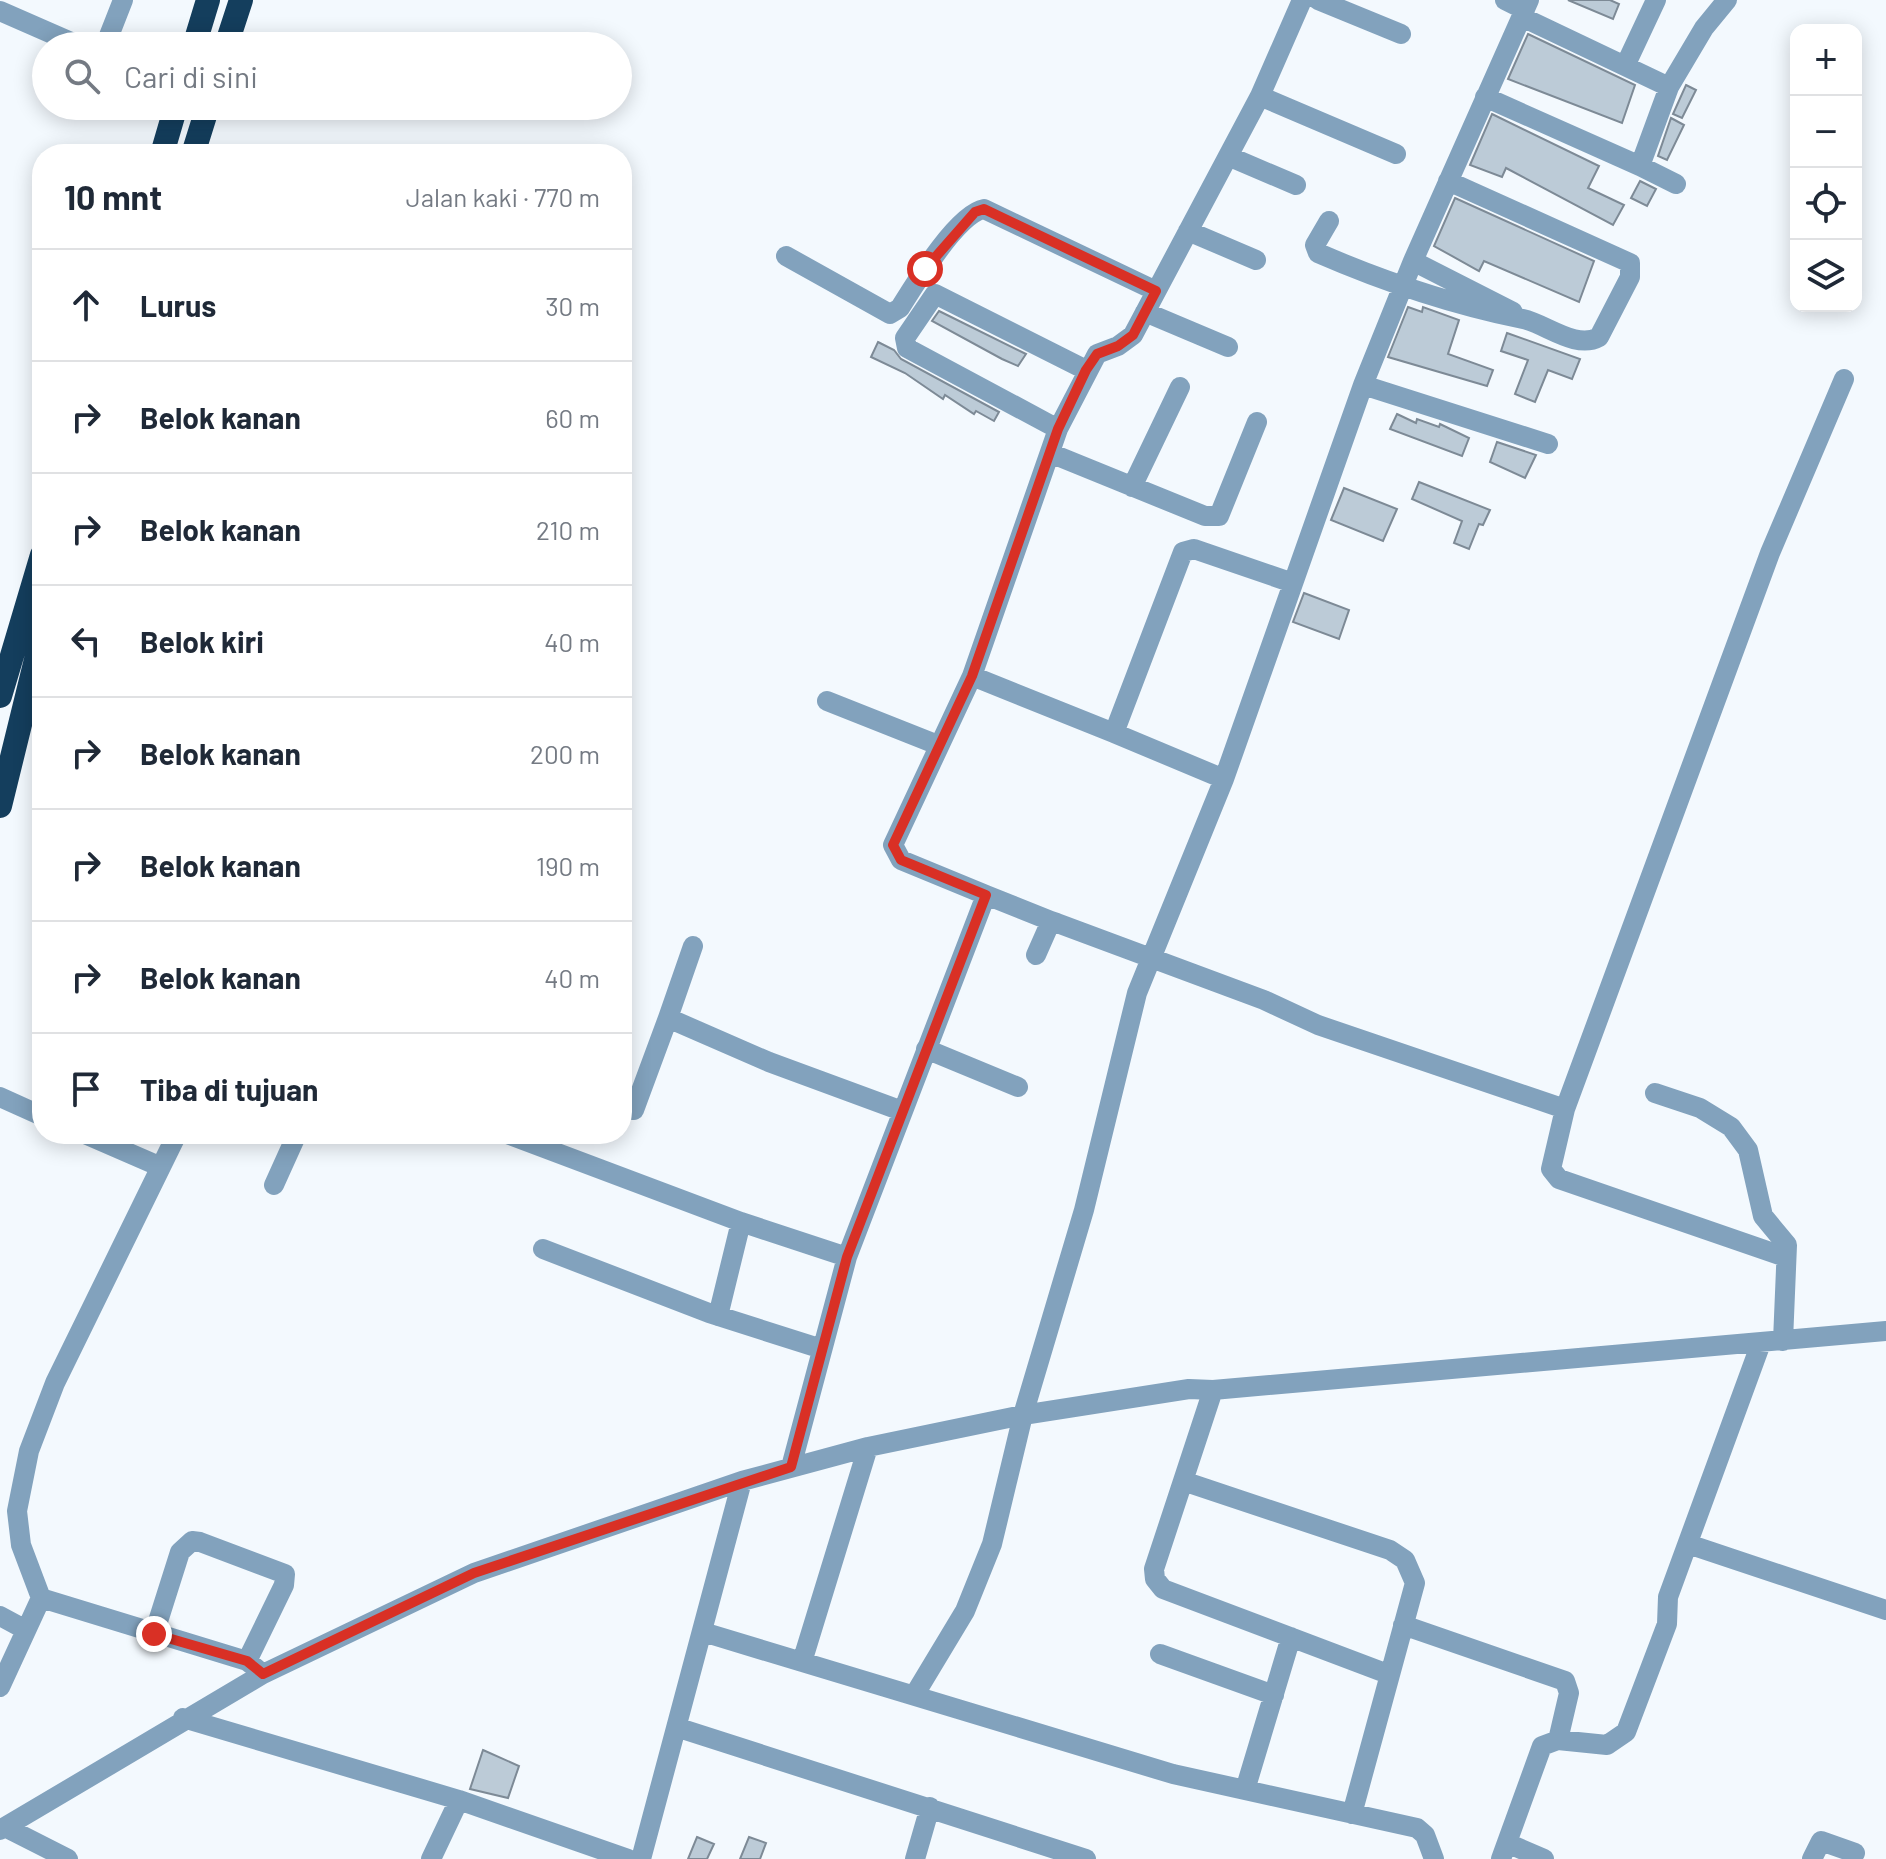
<!DOCTYPE html>
<html lang="id">
<meta charset="utf-8">
<style>
body{margin:0;font-family:Barlow,sans-serif;background:#f6f6f7;color:#1f2937}
.controls{position:absolute;right:24px;top:24px;display:grid;overflow:hidden;border-radius:16px;box-shadow:0 4px 20px #0003}
.controls button{width:72px;height:72px;display:grid;place-items:center;padding:0;border:0;border-bottom:2px solid #e0e1e3;background:#fff;color:#1f2937;font:40px sans-serif}
.stop{position:absolute;width:24px;height:24px;margin:-18px;border:6px solid #d93025;border-radius:50%;background:#fff}
.stop.end{background:#d93025;border-color:#fff;box-shadow:0 2px 8px #0008}
.list{margin:0;padding:0;list-style:none}
h2{display:flex;justify-content:space-between;align-items:center;height:104px;margin:0;padding:0 32px;font-size:34px}
h2 small{font-size:26px;font-weight:400;color:#747a83}
.list li{display:grid;grid-template-columns:52px 1fr auto;gap:24px;align-items:center;box-sizing:border-box;height:112px;padding:0 32px;border-top:2px solid #e0e1e3}
.list b{display:block;font-size:30px;white-space:nowrap}
.list em{font-size:26px;font-style:normal;color:#747a83}
.icon{flex:none;width:44px;height:44px;fill:none;stroke:currentColor;stroke-width:2;stroke-linecap:round;stroke-linejoin:round}
.map{position:relative;flex:none;width:1886px;height:1859px;overflow:hidden}
.search{position:absolute;background:#fff;box-shadow:0 4px 20px #0003;left:32px;top:32px;width:600px;height:88px;display:flex;align-items:center;gap:20px;box-sizing:border-box;padding:0 28px;border-radius:44px;color:#747a83;font-size:30px}
.panel{position:absolute;background:#fff;box-shadow:0 4px 20px #0003;left:32px;top:144px;width:600px;height:1000px;border-radius:32px}
.map>svg:first-child{display:block}
.building{fill:#bccbd7;stroke:#7d8a96;stroke-width:2}
.lines{fill:none;stroke-linecap:round;stroke-linejoin:round}
.minor{stroke:#82a2bd;stroke-width:20}
.highway{stroke:#143e5d;stroke-width:24}
.route{stroke:#d93025;stroke-width:10}
</style>
<div class="map">
<svg width="1886" height="1859" viewBox="0 0 1886 1859">
<rect width="100%" height="100%" fill="#f3f9fe"/>
<path class="building" d="M1568 0H1610L1619 4 1613 19Z
M1528 34 1635 85 1622 123 1508 79Z
M1686 85 1696 90 1682 118 1673 114Z
M1492 114 1599 166 1588 188 1624 205 1613 225 1506 168 1502 177 1470 165Z
M1671 118 1684 125 1667 160 1658 156Z
M1640 181 1656 189 1647 206 1631 198Z
M1455 198 1594 261 1579 302 1484 261 1479 271 1434 246Z
M1408 307 1422 312 1423 307 1459 320 1448 354 1493 370 1487 386 1388 357Z
M939 311 1026 354 1018 366 1002 359 932 321Z
M1507 333 1580 359 1572 379 1548 370 1535 402 1515 394 1528 360 1501 351Z
M878 342 894 350 901 359 999 412 994 421 976 411 974 414 945 395 943 399 905 373 871 357Z
M1397 414 1416 423 1417 419 1439 427 1440 424 1469 438 1462 456 1390 429Z
M1497 442 1536 455 1525 478 1490 462Z
M1419 482 1490 510 1483 525 1479 524 1469 549 1454 543 1462 521 1412 499Z
M1344 488 1397 509 1383 541 1331 520Z
M1304 593 1349 610 1339 639 1293 622Z
M483 1750 519 1766 508 1798 470 1789Z
M697 1837 714 1844 707 1859H688Z
M749 1837 766 1843 760 1859H740Z"/>
<g class="lines">
<path class="minor" d="M1318 0 1401 34
M1505 0 1525 10
M0 11 80 46
M1522 17 1669 87 1640 166 1676 184
M105 46 123 0
M1626 64 1656 0
M1669 87 1704 28 1727 0
M1260 96 1396 154
M1485 97 1640 166
M1228 156 1296 185
M1329 221 1315 245 1318 253C1387 283 1450 304 1523 319 1546 324 1576 350 1599 337L1630 277V263L1448 181
M1188 231 1256 260
M786 256 890 314 900 308C915 284 957 214 984 209L1156 291
M1413 261 1513 312
M1145 312 1228 347
M1363 385 1548 444
M1058 429 1097 354 1118 346 1133 335 1260 96 1302 0
M1050 453 1205 516H1219L1257 422
M1132 487 1180 387
M972 676 1114 733 1183 552 1194 549 1293 583
M827 701 938 745
M1114 733 1224 779
M986 895 1051 921
M1036 955 1051 921 1057 923 1264 1000 1318 1025 1565 1109
M668 1018 693 946
M926 1049 1018 1087
M1655 1093 1700 1108 1731 1127 1748 1150 1763 1216 1787 1245 1783 1341
M0 1097 42 1116
M634 1110 668 1018 769 1062 902 1111
M85 1134 161 1167
M507 1134 741 1222 847 1257
M274 1185 297 1134
M543 1249 709 1313 822 1349
M1785 1257 1559 1179 1551 1169 1565 1109 1770 553 1844 379
M718 1316 741 1222
M1213 1390 1154 1569 1155 1579 1163 1589 1388 1674
M791 1467 847 1257 986 895 901 860 893 845 972 676 1058 429 907 348 905 338 935 294 1086 370
M1183 1481 1390 1550 1405 1560 1415 1583 1352 1814
M1688 1544 1886 1610
M41 1598 247 1661 257 1669
M0 1616 26 1630
M1403 1625 1565 1681 1569 1693 1558 1740
M703 1632 1173 1774 1417 1828 1425 1835 1434 1859
M154 1634 180 1552 192 1541 200 1542 285 1574 284 1585 247 1661
M1160 1654 1274 1695
M802 1662 868 1447
M0 1687 41 1598 21 1545 17 1511 29 1451 55 1383 177 1134
M915 1694 965 1611 992 1544 1023 1415 1084 1210 1137 993 1224 779 1363 385 1413 261 1529 0
M183 1718 459 1800 628 1859
M679 1728 1086 1859
M1245 1790 1291 1637
M5 1827 68 1859
M0 1830 263 1674 474 1573 742 1481 868 1447 1023 1415 1189 1389 1213 1390 1886 1331
M1507 1843 1544 1859
M431 1859 459 1800
M641 1859 742 1481
M915 1859 930 1807
M1501 1859 1542 1746 1558 1740 1607 1745 1626 1732 1667 1624 1668 1597 1761 1343
M1812 1859 1821 1841 1855 1853"/>
<path class="highway" d="M194 46 208 0
M226 46 241 0
M162 154 176 106
M193 154 208 106
M0 696 42 555
M0 806 42 635"/>
</g>
<g class="lines">
<path class="route" d="M154 1634 247 1661 263 1674 474 1573 791 1467 847 1257 986 895 901 860 893 845 972 676 1058 429 1086 370 1097 354 1118 346 1133 335 1156 291 984 209 975 212 925 269"/>
</g>
</svg>
<div class="controls">
<button>+</button>
<button>−</button>
<button><svg class="icon" aria-label="locate" viewBox="0 0 24 24"><circle cx="12" cy="12" r="6"/><path d="M12 2v4M12 18v4M2 12h4M18 12h4"/></svg></button>
<button><svg class="icon" aria-label="layers" viewBox="0 0 24 24"><path d="M12 4l9 5-9 5-9-5zM3 14l9 5 9-5"/></svg></button>
</div>
<div class="stop" style="left:925px;top:269px"></div>
<div class="stop end" style="left:154px;top:1634px"></div>
<div class="search"><svg class="icon" aria-label="search" viewBox="0 0 24 24"><circle cx="10" cy="10" r="6"/><path d="M15 15l6 6"/></svg>Cari di sini</div>
<section class="panel">
<h2>10 mnt<small>Jalan kaki · 770 m</small></h2>
<ul class="list">
<li><svg class="icon" aria-label="ahead" viewBox="0 0 24 24"><path d="M12 20V5M6 11l6-6 6 6"/></svg><div><b>Lurus</b></div><em>30 m</em></li>
<li><svg class="icon" aria-label="right" viewBox="0 0 24 24"><path d="M7 20v-9h11M14 6l5 5-5 5"/></svg><div><b>Belok kanan</b></div><em>60 m</em></li>
<li><svg class="icon" aria-label="right" viewBox="0 0 24 24"><path d="M7 20v-9h11M14 6l5 5-5 5"/></svg><div><b>Belok kanan</b></div><em>210 m</em></li>
<li><svg class="icon" aria-label="left" viewBox="0 0 24 24"><path d="M17 20v-9H6M10 6l-5 5 5 5"/></svg><div><b>Belok kiri</b></div><em>40 m</em></li>
<li><svg class="icon" aria-label="right" viewBox="0 0 24 24"><path d="M7 20v-9h11M14 6l5 5-5 5"/></svg><div><b>Belok kanan</b></div><em>200 m</em></li>
<li><svg class="icon" aria-label="right" viewBox="0 0 24 24"><path d="M7 20v-9h11M14 6l5 5-5 5"/></svg><div><b>Belok kanan</b></div><em>190 m</em></li>
<li><svg class="icon" aria-label="right" viewBox="0 0 24 24"><path d="M7 20v-9h11M14 6l5 5-5 5"/></svg><div><b>Belok kanan</b></div><em>40 m</em></li>
<li><svg class="icon" aria-label="arrive" viewBox="0 0 24 24"><path d="M6 21V4h12l-3 4 3 4H6"/></svg><div><b>Tiba di tujuan</b></div></li>
</ul>
</section>
</div>
